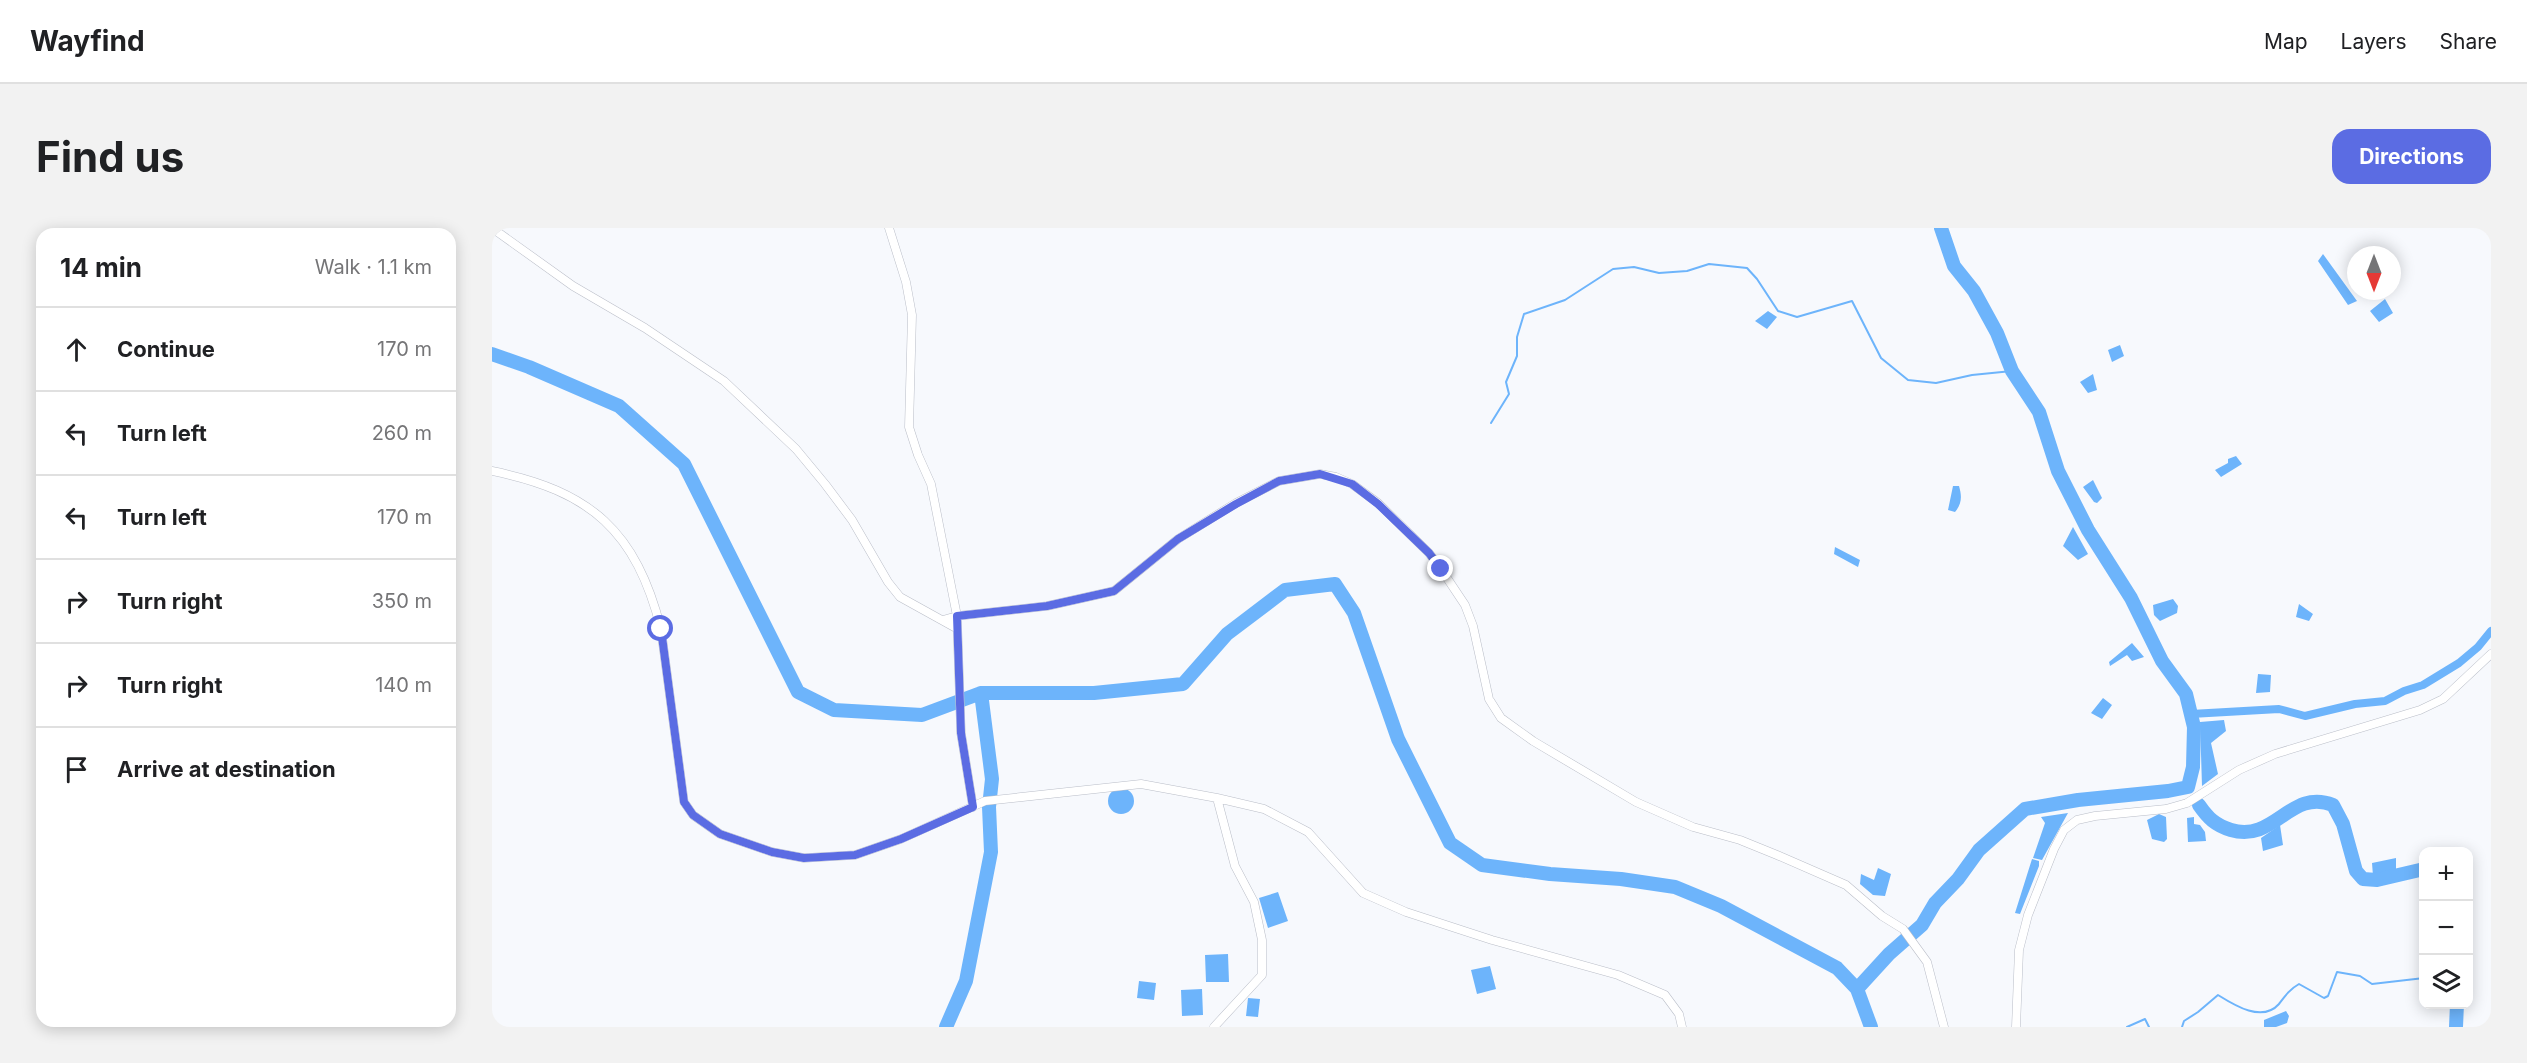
<!DOCTYPE html>
<meta charset="utf-8">
<style>
body{margin:0;font-family:Inter,sans-serif;background:#f2f2f2;color:#202124}
.controls{position:absolute;right:18px;bottom:18px;display:grid;overflow:hidden;border-radius:12px;box-shadow:0 3px 15px #0003}
.controls button{width:54px;height:54px;display:grid;place-items:center;padding:0;border:0;border-bottom:2px solid #e0e0e0;background:#fff;color:#202124;font:30px sans-serif}
.compass{position:absolute;left:1855px;top:18px;width:54px;height:54px;border-radius:50%;background:#fff;box-shadow:0 3px 15px #0003;rotate:180deg}
.stop{position:absolute;width:18px;height:18px;margin:-14px;border:4px solid #5b6ce3;border-radius:50%;background:#fff}
.stop.end{background:#5b6ce3;border-color:#fff;box-shadow:0 2px 6px #0008}
.list{margin:0;padding:0;list-style:none}
h2{display:flex;justify-content:space-between;align-items:center;height:78px;margin:0;padding:0 24px;font-size:26px}
h2 small{font-size:20px;font-weight:400;color:#757577}
.list li{display:grid;grid-template-columns:39px 1fr auto;gap:18px;align-items:center;box-sizing:border-box;height:84px;padding:0 24px;border-top:2px solid #e0e0e0}
.list b{display:block;font-size:22px;white-space:nowrap}
.list em{font-size:20px;font-style:normal;color:#757577}
.icon{flex:none;width:33px;height:33px;fill:none;stroke:currentColor;stroke-width:2;stroke-linecap:round;stroke-linejoin:round}
.map{position:relative;flex:none;width:1999px;height:799px;overflow:hidden;border-radius:18px}
header{display:flex;align-items:center;gap:36px;box-sizing:border-box;height:84px;padding:0 30px;background:#fff;border-bottom:2px solid #e0e0e0}
header strong{font-size:28px}
nav{display:flex;gap:33px;margin-inline-start:auto;font-size:21px}
.intro{display:flex;align-items:center;justify-content:space-between;box-sizing:border-box;height:144px;padding:0 36px}
h1{margin:0;font-size:42px}
.button{padding:15px 27px;border-radius:18px;background:#5b6ce3;color:#fff;font-size:21px;font-weight:700}
main{display:flex;gap:36px;padding:0 36px}
aside{flex:1;background:#fff;border-radius:18px;box-shadow:0 3px 15px #0003}
.map>svg:first-child{display:block}
.water{fill:#6db4fb}
.lines{fill:none;stroke-linecap:round;stroke-linejoin:round}
.stream{stroke:#6db4fb;stroke-width:2}
.canal{stroke:#6db4fb;stroke-width:8}
.river{stroke:#6db4fb;stroke-width:14}
.minor-casing{stroke:#babec8;stroke-width:9}
.minor{stroke:#fff;stroke-width:8}
.route{stroke:#5b6ce3;stroke-width:8}
</style>
<header>
<strong>Wayfind</strong>
<nav><a>Map</a><a>Layers</a><a>Share</a></nav>
</header>
<div class="intro"><h1>Find us</h1><a class="button">Directions</a></div>
<main>
<aside>
<h2>14 min<small>Walk · 1.1 km</small></h2>
<ul class="list">
<li><svg class="icon" aria-label="ahead" viewBox="0 0 24 24"><path d="M12 20V5M6 11l6-6 6 6"/></svg><div><b>Continue</b></div><em>170 m</em></li>
<li><svg class="icon" aria-label="left" viewBox="0 0 24 24"><path d="M17 20v-9H6M10 6l-5 5 5 5"/></svg><div><b>Turn left</b></div><em>260 m</em></li>
<li><svg class="icon" aria-label="left" viewBox="0 0 24 24"><path d="M17 20v-9H6M10 6l-5 5 5 5"/></svg><div><b>Turn left</b></div><em>170 m</em></li>
<li><svg class="icon" aria-label="right" viewBox="0 0 24 24"><path d="M7 20v-9h11M14 6l5 5-5 5"/></svg><div><b>Turn right</b></div><em>350 m</em></li>
<li><svg class="icon" aria-label="right" viewBox="0 0 24 24"><path d="M7 20v-9h11M14 6l5 5-5 5"/></svg><div><b>Turn right</b></div><em>140 m</em></li>
<li><svg class="icon" aria-label="arrive" viewBox="0 0 24 24"><path d="M6 21V4h12l-3 4 3 4H6"/></svg><div><b>Arrive at destination</b></div></li>
</ul>
</aside>
<div class="map">
<svg width="1999" height="799" viewBox="0 0 1999 799">
<rect width="100%" height="100%" fill="#f7f9fd"/>
<path class="water" d="M1831 26 1865 73 1856 77 1826 33Z
M1893 71 1901 85 1887 94 1878 83Z
M1276 83 1285 89 1275 101 1263 93Z
M1628 117 1632 128 1620 134 1616 122Z
M1601 146 1605 162 1596 165 1588 154Z
M1744 228 1750 236 1729 249 1723 242 1736 235V231Z
M1601 252 1610 270 1605 275 1602 274 1591 259Z
M1461 258H1467C1470 268 1470 276 1463 284L1456 282Z
M1581 299 1596 326 1586 332 1571 318Z
M1343 319 1368 332 1366 339 1342 326Z
M1681 371 1686 378 1685 385 1668 393 1662 387 1661 377Z
M1807 376 1821 386 1817 393 1804 389Z
M1640 415 1652 429 1640 433 1635 427 1618 438 1617 434Z
M1766 446 1779 447 1778 464 1764 465Z
M1611 470 1620 477 1610 491 1599 485Z
M1732 492 1734 503 1719 515 1726 546 1710 558 1708 494Z
M616 573a13 13 0 1 1 26 0a13 13 0 1 1-26 0Z
M1576 585 1550 632 1541 630 1553 595 1549 589Z
M1667 586 1674 589 1675 611 1672 614 1660 611 1655 592Z
M1702 589V596L1708 597 1713 604 1714 613 1696 614 1695 590Z
M1788 597 1791 617 1771 623 1769 610Z
M1904 630V641L1881 648 1880 635Z
M1540 631 1547 633V638L1528 686 1523 685Z
M1386 640 1399 646 1393 668 1381 667 1368 656 1369 646 1382 652Z
M786 664 796 693 776 700 767 670Z
M736 726 737 754H714L713 727Z
M998 738 1004 761 985 766 979 742Z
M647 753 664 755 662 772 645 770Z
M710 761 711 787 690 788 689 762Z
M756 770 768 771 766 789 754 788Z
M1794 783 1797 788 1795 795 1784 799H1772V792Z"/>
<g class="lines">
<path class="stream" d="M999 195 1017 166 1014 154 1025 128V109L1032 86 1073 72 1121 41 1142 39 1167 45 1195 43 1217 36 1255 40 1265 51 1286 83 1305 89 1360 73 1389 130 1416 152 1444 155 1480 147 1520 143
M1635 799 1653 791 1657 799
M1690 799 1692 793 1706 784 1726 767C1742 777 1770 795 1787 776 1793 768 1798 761 1807 756L1832 770 1836 768 1845 744 1868 748 1880 756 1932 750"/>
<path class="canal" d="M1699 486 1787 481 1813 488 1863 476 1893 473 1912 463 1931 457 1967 435 1986 419 1999 403"/>
<path class="river" d="M0 126 37 139 127 178 192 236 306 464 342 482 430 487 489 465H602L691 456 735 406 793 362 843 356 862 385 906 511 958 615 990 637 1058 646 1129 651 1183 659 1229 678 1345 740 1365 761 1379 799
M1707 577C1716 590 1723 597 1739 602 1783 615 1798 560 1841 577L1851 596 1864 643 1871 651 1885 652 1932 641
M1365 761 1397 726 1430 697 1443 675 1466 651 1487 622 1533 581 1586 572 1676 563 1696 559 1701 539 1702 499 1694 466 1670 433 1639 370 1596 302 1566 243 1547 184 1520 143 1505 105 1482 63 1462 38 1449 0
M454 799 474 753 499 624 497 579 500 551 489 465
M1964 799 1965 776"/>
<g class="minor-casing">
<path id="minor" d="M0 0 81 58 153 100 232 153 304 221 333 256 360 292 396 354 408 369 464 400
M397 0 414 54 420 87 417 199 426 227 439 256 465 388 469 505 481 579
M0 243C99 263 144 303 169 401L192 574 201 587 228 606 280 624 312 630 363 627 409 611 493 573 649 556 725 570 772 581 816 604 871 665 914 684 1000 712 1126 747 1173 767 1187 786 1190 799
M451 392 465 388 555 378 622 363 686 311 744 275 787 253 828 246 844 249 860 256 886 275 937 325 949 341 973 377 981 398 997 471 1009 490 1041 513 1144 574 1201 599 1248 612 1285 627 1354 657 1390 688 1411 701 1435 734 1452 799
M722 799 770 747V712L762 674 743 638 725 570
M1524 799 1527 722 1536 687 1562 621 1572 602 1585 592 1603 588 1674 581 1695 575 1747 542 1783 526 1928 482 1951 471 1999 426"/>
</g>
<use href="#minor" class="minor"/>
</g>
<g class="lines">
<path class="route" d="M169 401 192 574 201 587 228 606 280 624 312 630 363 627 409 611 481 579 469 505 465 388 555 378 622 363 686 311 744 276 787 253 828 246 860 256 886 276 937 325 949 341"/>
</g>
</svg>
<div class="controls">
<button>+</button>
<button>−</button>
<button><svg class="icon" aria-label="layers" viewBox="0 0 24 24"><path d="M12 4l9 5-9 5-9-5zM3 14l9 5 9-5"/></svg></button>
</div>
<svg class="compass" viewBox="-18 -18 36 36"><path d="M0-13l5 13h-10z" fill="#e53935"/><path d="M0 13l5-13h-10z" fill="#757577"/></svg>
<div class="stop" style="left:169px;top:401px"></div>
<div class="stop end" style="left:949px;top:341px"></div>
</div>
</main>
